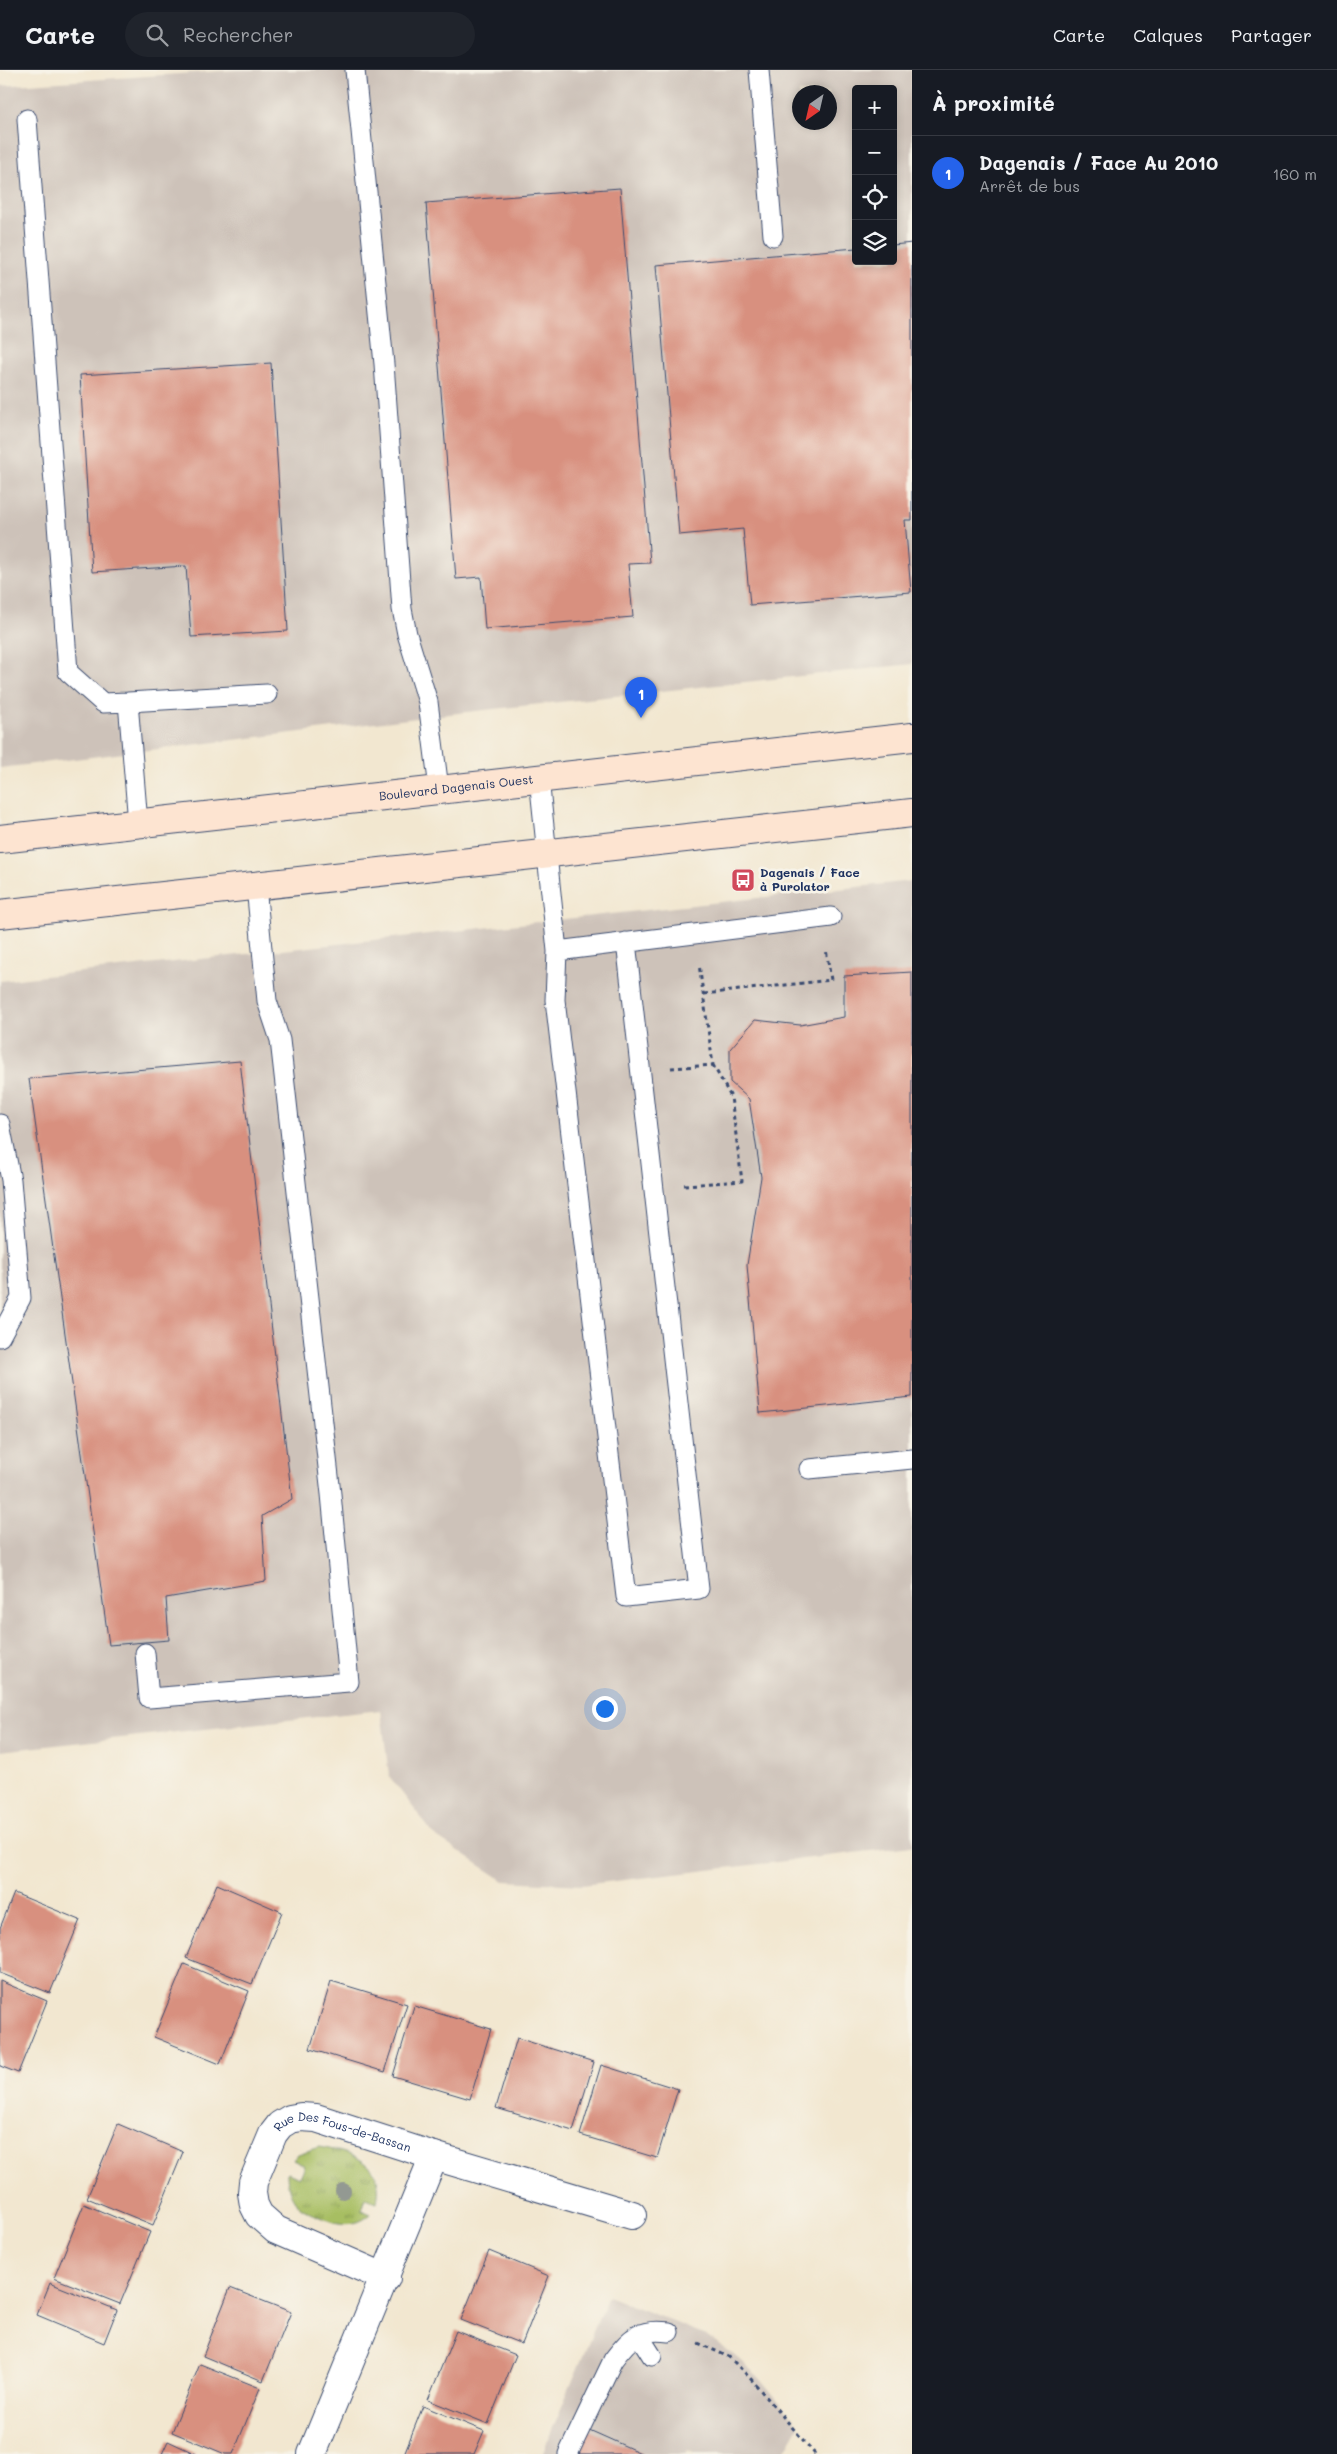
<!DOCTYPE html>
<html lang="fr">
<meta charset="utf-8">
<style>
body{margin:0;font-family:Mali,sans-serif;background:#20242c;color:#f1f3f6}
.controls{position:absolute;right:15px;top:15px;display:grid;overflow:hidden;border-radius:5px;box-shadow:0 2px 8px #0003}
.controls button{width:45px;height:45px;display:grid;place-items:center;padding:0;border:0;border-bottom:1px solid #363941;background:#171b24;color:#f1f3f6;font:25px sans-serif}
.compass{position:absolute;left:792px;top:15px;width:45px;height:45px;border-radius:50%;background:#171b24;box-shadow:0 2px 8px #0003;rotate:214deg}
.you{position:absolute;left:604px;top:1638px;width:18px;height:18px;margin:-12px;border:4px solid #fff;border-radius:50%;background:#1a73e8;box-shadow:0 0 0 8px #1a73e833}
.badge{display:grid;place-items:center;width:32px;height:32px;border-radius:50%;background:#2563eb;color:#fff;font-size:16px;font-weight:700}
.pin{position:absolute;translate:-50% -41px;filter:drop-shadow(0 1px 2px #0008)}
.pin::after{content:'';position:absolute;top:26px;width:18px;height:15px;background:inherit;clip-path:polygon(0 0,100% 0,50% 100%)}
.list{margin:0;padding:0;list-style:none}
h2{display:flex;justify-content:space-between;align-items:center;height:65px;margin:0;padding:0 20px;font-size:21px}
h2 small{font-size:16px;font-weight:400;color:#9ea1a6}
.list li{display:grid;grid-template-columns:32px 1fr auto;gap:15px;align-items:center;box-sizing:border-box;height:75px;padding:0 20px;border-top:1px solid #363941}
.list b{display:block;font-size:19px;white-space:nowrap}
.list p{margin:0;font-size:16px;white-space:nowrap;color:#9ea1a6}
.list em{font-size:16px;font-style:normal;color:#9ea1a6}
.icon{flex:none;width:28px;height:28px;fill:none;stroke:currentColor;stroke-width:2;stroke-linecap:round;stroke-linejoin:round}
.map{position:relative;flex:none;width:912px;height:2384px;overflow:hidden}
header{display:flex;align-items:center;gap:30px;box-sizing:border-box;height:70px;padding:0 25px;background:#171b24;border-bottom:1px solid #363941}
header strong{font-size:24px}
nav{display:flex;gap:28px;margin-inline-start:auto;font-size:18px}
.search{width:350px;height:45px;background:#20242c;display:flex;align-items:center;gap:12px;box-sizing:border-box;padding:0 18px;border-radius:28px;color:#9ea1a6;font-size:19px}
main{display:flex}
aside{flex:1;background:#171b24}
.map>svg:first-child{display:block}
.industrial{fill:#cdc2b9;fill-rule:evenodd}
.grass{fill:url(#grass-tufts);stroke:#617660}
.building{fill:#d8907f}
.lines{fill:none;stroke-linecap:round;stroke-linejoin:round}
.service-casing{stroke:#3b4b6f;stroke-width:21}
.minor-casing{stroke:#3b4b6f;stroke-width:30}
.secondary-casing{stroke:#3b4b6f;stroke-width:30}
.path{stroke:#3b4b6f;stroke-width:3;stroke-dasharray:4 4;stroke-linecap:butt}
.service{stroke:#fff;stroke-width:19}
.minor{stroke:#fff;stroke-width:28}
.secondary{stroke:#fde4d1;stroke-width:28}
.tree{fill:#939992}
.labels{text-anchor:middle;stroke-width:5;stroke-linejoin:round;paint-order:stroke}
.street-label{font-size:12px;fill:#1b2f5e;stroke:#f7f3e8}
.poi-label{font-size:12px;font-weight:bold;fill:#1b2f5e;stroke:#f7f3e8;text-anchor:start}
</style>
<header>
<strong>Carte</strong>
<div class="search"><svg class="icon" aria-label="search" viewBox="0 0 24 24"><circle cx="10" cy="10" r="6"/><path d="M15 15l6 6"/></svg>Rechercher</div>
<nav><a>Carte</a><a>Calques</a><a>Partager</a></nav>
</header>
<main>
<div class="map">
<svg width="912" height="2384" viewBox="0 0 912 2384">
<defs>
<pattern id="grass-tufts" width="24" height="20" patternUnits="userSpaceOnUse" patternTransform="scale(1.25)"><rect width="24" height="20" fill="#a7be62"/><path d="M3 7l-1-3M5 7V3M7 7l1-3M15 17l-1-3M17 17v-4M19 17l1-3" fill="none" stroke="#879b54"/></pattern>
</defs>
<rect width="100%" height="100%" fill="#f7f3e8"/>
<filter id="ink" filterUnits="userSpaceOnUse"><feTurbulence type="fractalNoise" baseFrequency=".02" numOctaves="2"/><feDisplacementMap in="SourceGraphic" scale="10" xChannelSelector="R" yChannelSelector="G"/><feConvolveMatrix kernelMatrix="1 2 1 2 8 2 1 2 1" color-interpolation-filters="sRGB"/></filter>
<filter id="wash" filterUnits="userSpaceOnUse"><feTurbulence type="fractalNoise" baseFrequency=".0096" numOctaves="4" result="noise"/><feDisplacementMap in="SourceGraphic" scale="20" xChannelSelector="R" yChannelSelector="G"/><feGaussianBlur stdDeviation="1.12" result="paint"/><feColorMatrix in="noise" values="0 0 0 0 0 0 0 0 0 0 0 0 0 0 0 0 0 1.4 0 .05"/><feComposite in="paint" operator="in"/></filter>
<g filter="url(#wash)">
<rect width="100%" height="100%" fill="#f2e7d0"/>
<path class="industrial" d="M238 0H912V594L475 641 0 698V16ZM856 19H893V191H856ZM799 22H829V52H799Z
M912 811V1776L582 1815 504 1811 435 1766 389 1706 381 1640 0 1681V911Z
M608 2226 706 2265 730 2282 758 2306 799 2356 783 2384H696L687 2380 685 2384H542Z"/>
<path class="grass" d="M319 2077C352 2083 386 2092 377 2132L365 2128 361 2140 371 2144C354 2159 337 2154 318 2146 311 2143 303 2140 298 2135 289 2125 287 2114 287 2102L300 2107 305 2096 293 2090 298 2084Z"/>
<g id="blocks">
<path class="building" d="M620 118 650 493 628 494 633 547 485 559 481 507 456 509 426 133Z
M912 173V450H905L911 522 750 535 743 459 679 465 656 195 856 178V191H893V175Z
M271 293 288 561 191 567 186 496 92 502 80 305Z
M912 902V1327L760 1343 747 1195 761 1107 749 1029 730 1012V979L755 950 800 955 844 947V906Z
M240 991 292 1429 262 1446 266 1511 166 1528 169 1570 109 1575 29 1009Z
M217 1814 282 1842 252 1914 186 1888Z
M14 1823 80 1850 50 1923 0 1903V1858Z
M184 1894 249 1921 220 1994 154 1967Z
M0 1911 47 1931 18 2003 0 1996Z
M331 1911 407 1934 385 2002 310 1979Z
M414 1936 491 1959 470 2029 393 2006Z
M517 1968 594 1992 573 2061 496 2038Z
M601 1995 678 2019 657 2088 580 2065Z
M118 2054 183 2082 153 2155 87 2128Z
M84 2134 150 2162 120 2234 54 2208Z
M489 2181 549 2206 522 2274 461 2250Z
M50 2213 117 2240 104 2273 37 2245Z
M230 2218 291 2242 263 2311 203 2286Z
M456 2261 516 2285 488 2354 428 2330Z
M200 2294 260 2318 233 2384H225L172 2362Z
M423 2336 484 2361 474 2384H404Z
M587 2359 643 2384H577Z
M168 2371 196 2384H162Z"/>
</g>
</g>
<g filter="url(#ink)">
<use href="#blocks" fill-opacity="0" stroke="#3b4b6f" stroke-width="1"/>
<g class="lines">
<g class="service-casing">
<path id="service" d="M355 0 384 294 402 539 407 564 428 632 439 719
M759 0 773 166
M27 49 68 602 103 633 128 632 138 753
M128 632 267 624
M539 708 557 881 831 847
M557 881 555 930 626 1527 699 1519 626 872
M0 1054 11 1110 21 1228 0 1267
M809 1399 912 1389
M145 1583 149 1628 349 1612 331 1424 280 970 267 931 256 816
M638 2264 652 2286
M568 2384 613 2290C630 2267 640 2258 669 2262"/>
</g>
<g class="minor-casing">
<g id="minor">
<path id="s1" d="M386 2208 276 2160 259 2145 254 2135 252 2123 253 2112 273 2064 280 2055 290 2049 301 2047 316 2048 434 2086 632 2145"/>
<path d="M312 2384 434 2086"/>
</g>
</g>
<g class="secondary-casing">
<g id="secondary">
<path id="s2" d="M0 769 912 667"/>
<path d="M0 844 912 743"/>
</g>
</g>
<path class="path" d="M704 924 831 910 826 879
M671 998 713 995 699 894
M684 1115 742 1111 731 1027 713 995
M698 2273 729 2287 750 2308 815 2384"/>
<use href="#service" class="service"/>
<use href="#minor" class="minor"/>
<use href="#secondary" class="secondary"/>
</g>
<circle class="tree" cx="343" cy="2121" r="8"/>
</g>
<defs>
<g id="bus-square" transform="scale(1.25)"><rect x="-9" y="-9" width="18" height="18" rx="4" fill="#d1495b" stroke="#f7f3e8"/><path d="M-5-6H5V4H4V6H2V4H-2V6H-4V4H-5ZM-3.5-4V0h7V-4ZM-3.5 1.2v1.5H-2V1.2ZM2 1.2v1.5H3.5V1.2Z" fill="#fff"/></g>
</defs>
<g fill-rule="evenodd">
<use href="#bus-square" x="743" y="810"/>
</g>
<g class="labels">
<g class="street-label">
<text dy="4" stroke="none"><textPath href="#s2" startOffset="459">Boulevard Dagenais Ouest</textPath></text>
<text dy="4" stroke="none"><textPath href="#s1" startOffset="306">Rue Des Fous-de-Bassan</textPath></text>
</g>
<g class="poi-label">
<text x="760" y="807">Dagenais / Face<tspan x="760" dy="14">à Purolator</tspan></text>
</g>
</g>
</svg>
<div class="controls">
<button>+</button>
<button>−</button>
<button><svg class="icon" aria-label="locate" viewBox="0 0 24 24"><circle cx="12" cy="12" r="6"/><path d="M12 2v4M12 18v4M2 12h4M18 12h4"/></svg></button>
<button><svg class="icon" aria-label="layers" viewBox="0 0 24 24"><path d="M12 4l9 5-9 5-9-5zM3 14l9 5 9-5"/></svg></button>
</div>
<svg class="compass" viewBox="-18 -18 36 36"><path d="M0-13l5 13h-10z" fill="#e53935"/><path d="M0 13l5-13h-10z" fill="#9ea1a6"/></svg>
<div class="you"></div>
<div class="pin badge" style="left:641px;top:648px">1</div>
</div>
<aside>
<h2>À proximité<small></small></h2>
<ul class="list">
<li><span class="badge">1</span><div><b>Dagenais / Face Au 2010</b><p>Arrêt de bus</p></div><em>160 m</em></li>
</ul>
</aside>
</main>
